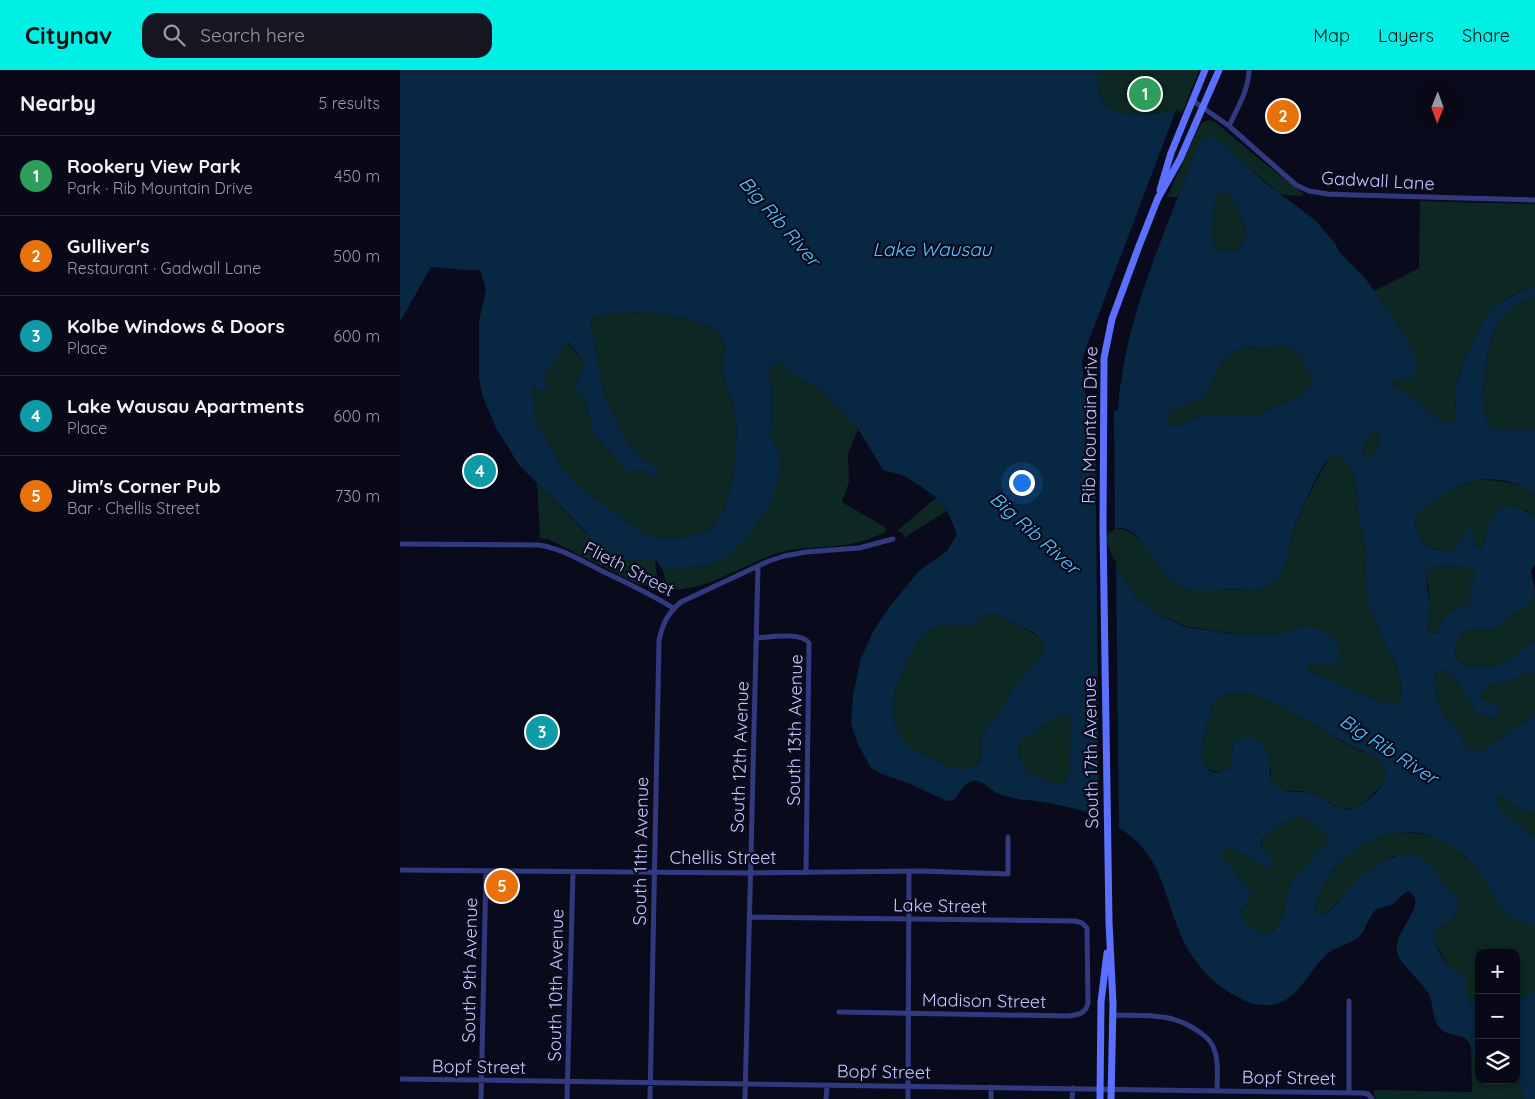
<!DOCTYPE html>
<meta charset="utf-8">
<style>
body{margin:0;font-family:Quicksand,sans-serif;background:#161623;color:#f1f3f6}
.controls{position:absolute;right:15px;bottom:15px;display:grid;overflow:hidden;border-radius:10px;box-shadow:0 2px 8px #0003}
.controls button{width:45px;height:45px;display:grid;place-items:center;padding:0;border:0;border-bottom:1px solid #292935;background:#080816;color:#f1f3f6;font:25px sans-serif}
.compass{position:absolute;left:1015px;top:15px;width:45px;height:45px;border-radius:50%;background:#080816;box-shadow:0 2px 8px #0003;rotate:181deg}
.you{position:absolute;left:621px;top:412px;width:18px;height:18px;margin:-12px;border:4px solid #fff;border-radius:50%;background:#1a73e8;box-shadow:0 0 0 8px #1a73e833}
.badge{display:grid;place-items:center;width:32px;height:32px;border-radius:50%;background:#00f0e6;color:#fff;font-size:16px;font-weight:700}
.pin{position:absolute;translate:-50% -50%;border:2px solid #fff;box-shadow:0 1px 5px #0006}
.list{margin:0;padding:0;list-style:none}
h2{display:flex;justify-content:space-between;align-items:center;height:65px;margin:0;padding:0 20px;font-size:21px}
h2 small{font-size:16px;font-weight:400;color:#989aa1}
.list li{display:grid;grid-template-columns:32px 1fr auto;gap:15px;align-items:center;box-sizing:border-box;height:80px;padding:0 20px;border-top:1px solid #292935}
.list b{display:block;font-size:19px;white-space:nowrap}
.list p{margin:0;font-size:16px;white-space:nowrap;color:#989aa1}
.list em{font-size:16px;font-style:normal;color:#989aa1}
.icon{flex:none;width:28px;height:28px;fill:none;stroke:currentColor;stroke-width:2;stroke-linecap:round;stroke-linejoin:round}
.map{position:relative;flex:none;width:1135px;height:1029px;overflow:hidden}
header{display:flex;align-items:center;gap:30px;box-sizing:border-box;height:70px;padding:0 25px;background:#00f0e6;color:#111}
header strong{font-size:24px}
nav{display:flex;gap:28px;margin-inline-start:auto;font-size:18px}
.search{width:350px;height:45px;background:#161623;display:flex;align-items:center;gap:12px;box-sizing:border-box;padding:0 18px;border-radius:15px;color:#989aa1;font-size:19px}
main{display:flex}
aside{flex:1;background:#080816}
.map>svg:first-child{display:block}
.green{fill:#0d2722;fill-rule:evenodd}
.water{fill:#082742;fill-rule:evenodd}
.pier{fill:#0a0a1d}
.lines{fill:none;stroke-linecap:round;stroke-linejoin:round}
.minor{stroke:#313a7f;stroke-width:5}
.secondary{stroke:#5c70ff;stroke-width:7}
.labels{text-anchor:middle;stroke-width:4.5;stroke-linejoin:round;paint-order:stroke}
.street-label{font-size:18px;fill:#c5c7ff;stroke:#0a0a1d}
.water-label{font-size:19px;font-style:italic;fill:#53c8ff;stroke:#0a0a1d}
</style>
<header>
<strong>Citynav</strong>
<div class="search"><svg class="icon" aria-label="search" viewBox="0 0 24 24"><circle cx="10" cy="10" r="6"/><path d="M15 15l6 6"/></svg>Search here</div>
<nav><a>Map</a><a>Layers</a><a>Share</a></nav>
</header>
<main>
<aside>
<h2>Nearby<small>5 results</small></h2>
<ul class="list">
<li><span class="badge" style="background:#2e9e5b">1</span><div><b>Rookery View Park</b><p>Park · Rib Mountain Drive</p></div><em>450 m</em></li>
<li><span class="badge" style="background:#e8710a">2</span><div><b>Gulliver's</b><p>Restaurant · Gadwall Lane</p></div><em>500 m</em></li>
<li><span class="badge" style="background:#0f9aa8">3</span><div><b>Kolbe Windows &amp; Doors</b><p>Place</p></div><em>600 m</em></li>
<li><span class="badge" style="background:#0f9aa8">4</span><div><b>Lake Wausau Apartments</b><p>Place</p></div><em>600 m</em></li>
<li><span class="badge" style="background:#e8710a">5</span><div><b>Jim's Corner Pub</b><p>Bar · Chellis Street</p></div><em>730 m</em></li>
</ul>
</aside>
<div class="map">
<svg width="1135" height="1029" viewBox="0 0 1135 1029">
<rect width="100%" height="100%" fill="#0a0a1d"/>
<path class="green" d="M704 0H799L782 43 776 40C756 43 709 53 700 26 698 19 698 10 697 2Z
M809 50 815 52 869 97 903 123 902 126 882 125 840 91 820 72 799 75 778 127H767L801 53Z
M824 122 837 133 846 161V168L836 182C807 183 811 169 814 147 815 138 812 132 817 124Z
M1020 131 1135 134V217L1119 221 1096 235 1087 243 1068 281 1057 312 1055 323 1056 347 1053 351 1048 353 1040 351 1018 332 993 315 992 312 994 309H1009L1001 259 974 221 1019 198Z
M1135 227V360H1094C1077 348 1085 289 1091 271 1094 261 1100 248 1108 241 1114 234 1126 230 1135 227Z
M249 242 285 248 313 258 321 267 325 279 321 298 333 336 337 360 333 408 323 443 309 460 275 469 258 468 241 462 181 418 162 398 136 352 130 315 140 322 143 307 167 272 185 293 175 319 186 332 193 363 229 404 241 399 254 408 252 394 240 388 226 371 205 327 190 252 192 247 211 243Z
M884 274C898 278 906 297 913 308 910 326 890 332 875 337 869 339 863 343 857 345 840 348 822 343 806 345 793 347 783 359 769 355L767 350 769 345 775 340 804 326 810 317 819 296 836 280 847 277 871 279Z
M374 293 383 294 396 306 417 317 458 359 448 384 449 412 442 432 485 457 486 462C471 469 455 474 438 476 418 478 397 477 378 483 342 495 308 521 267 520L263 500 306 496 353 460 371 433 381 386 369 364 372 359 371 314 368 302Z
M978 362 981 367 977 380 968 389 965 388C961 379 965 373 970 364Z
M936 385 943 386 953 402 956 413 958 443 966 483 965 518 968 534 977 552 984 572 994 589 1002 616 1001 630 996 635C965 631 938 611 908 601L907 597 910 594 934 595 907 556 871 566H845L785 556 760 545 737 529 708 485 704 471 706 462C731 445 759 493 771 510L775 514 790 520 852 519 867 516 885 495 895 456 904 434 928 389Z
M1079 410C1099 410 1119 412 1135 425V446L1124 439 1089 452 1084 474 1081 479 1074 476 1073 462 1066 460 1057 477 1051 482C1034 478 1023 479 1017 461 1006 434 1060 416 1079 410Z
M137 413 184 461 223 489H255L257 507 251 516 240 515 148 469 140 468Z
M537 427 547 441 504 468 503 463 497 461Z
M1035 496 1066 497 1075 501V507L1069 517 1072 530 1070 534 1047 544 1037 562 1031 563C1022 554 1030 537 1029 525 1029 516 1025 509 1027 501Z
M1135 520V570C1122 578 1111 592 1096 596 1081 600 1049 598 1056 575 1057 570 1063 564 1067 560L1096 558 1108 548 1130 533Z
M593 543C604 549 638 562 643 572 645 577 643 582 641 587L582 665 580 671 582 689C577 694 574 697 566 699 549 701 505 679 498 663 488 636 494 618 506 594 512 580 522 562 537 556 548 552 560 558 571 555 580 553 584 544 593 543Z
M1039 599H1044L1059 613 1077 644 1095 633 1083 629 1081 623C1092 609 1100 615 1113 610 1124 607 1122 602 1135 603V645L1080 682C1067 682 1065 671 1058 662 1054 656 1047 650 1043 644 1038 633 1030 608 1039 599Z
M831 623C838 623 846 622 853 625 888 636 918 659 950 676 961 682 975 685 983 695 990 704 984 715 976 721 970 727 961 737 952 739 937 741 927 729 914 724 910 722 904 722 899 721 880 721 869 720 871 698L832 675C833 687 834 697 822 702 808 702 801 695 801 681L812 635 820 627Z
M661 643 668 644 671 651 670 705C668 708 666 712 662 713 643 717 608 692 621 671Z
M1100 725H1103C1113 735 1120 743 1135 742V767C1121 757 1100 746 1096 729Z
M899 746H903L929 766 930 768C922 781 910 792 900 803 897 807 892 811 890 815 884 830 886 849 872 861 861 870 836 852 841 839 842 835 846 833 849 831L847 815 821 788V784L828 777 833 778 867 798 873 794C871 784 865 785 862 778 856 764 889 751 899 746Z
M1002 762C1031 764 1048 768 1068 790L1135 792V1029H976L973 1022 976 1020 1072 1022 1070 932 1064 923 1065 909 1047 894 1033 869 1035 861 1054 848 1058 824 1046 820 1034 801 993 786C973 799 955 811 940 829 934 836 928 844 918 845L914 840C919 813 948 777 975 767 984 764 993 763 1002 762ZM1079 883H1116V1010H1079Z"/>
<path class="water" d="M0 0H704L697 2C698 10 698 19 700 26 709 53 756 43 776 40L686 278 682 291 685 323 693 332 697 342 718 340C724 248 766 160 799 74L808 66 820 72 863 111 915 150 935 173 939 182 965 208 1001 259 1015 288 1017 299 1013 308 1009 309H995L992 312 993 315 1018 332 1040 351 1048 353 1053 351 1056 347 1055 323 1057 312 1068 281 1087 243 1096 235 1120 221 1135 217V227C1126 230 1114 234 1108 241 1100 248 1094 261 1091 271 1085 289 1077 348 1094 360H1135V425C1120 413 1099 407 1080 410 1065 412 1023 432 1017 446 1014 451 1016 459 1018 464 1021 470 1023 473 1028 476 1034 480 1043 480 1050 482L1057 477 1066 460 1070 458 1073 462 1074 476 1081 479 1084 474 1089 452 1100 438C1113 435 1124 439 1135 446V494L1131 501 1135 520 1133 529 1130 533 1108 548 1096 558 1067 560C1063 564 1057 570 1056 576 1049 598 1081 600 1096 596 1111 592 1122 578 1135 570V603C1122 602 1124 607 1113 610 1100 615 1092 609 1081 623L1083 629 1095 633 1100 637V642L1098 645 1089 647 1077 644 1059 613 1044 599H1039C1030 608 1038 633 1043 644 1047 650 1054 656 1058 662 1065 671 1067 682 1080 682L1135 645V742C1120 743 1113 735 1103 725H1100L1096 729C1100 746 1121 757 1135 767V856C1127 853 1117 851 1110 846 1096 836 1092 820 1082 806 1053 764 1004 748 960 776 938 790 919 815 914 840L918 845C932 844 941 827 949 818 966 801 1003 771 1026 791 1035 799 1040 810 1046 820L1058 824 1059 827 1054 848 1035 861 1033 869C1037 877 1041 887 1047 894 1052 900 1062 903 1066 910 1070 919 1060 921 1071 932L1079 928V990L1074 986C1069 957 1050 971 1039 957 1031 947 1034 934 1029 924 1021 911 1008 901 1000 889 984 866 1033 834 1008 821 1002 824 999 830 994 833 988 838 979 836 974 842 967 850 965 862 958 868 948 875 933 877 925 886 907 903 896 935 867 935 853 936 844 930 832 924 806 909 788 885 778 858 765 825 761 793 733 768 706 744 670 736 635 731 628 730 620 730 613 728 607 727 601 725 595 722 588 718 581 709 572 711 564 713 558 725 554 730L547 731 510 714 482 704 471 698 458 674 451 654 453 625 461 588 474 560 490 536 519 501 547 481 557 465C547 438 544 431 520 416 503 405 503 404 484 401L458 359 417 317 396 306 383 294 374 293 368 302 371 314 372 359 369 364 381 386 379 406 371 433 353 460 329 485 306 496 263 500 255 489H223L199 475 119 395 96 358 83 327 79 309V251L86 220 80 200C64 201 47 198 31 197L0 252ZM824 122 837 133 846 161V168L836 182C807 183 811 169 814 147 815 138 812 132 817 124ZM249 242 285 248 313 258 321 267 325 279 321 298 333 336 337 360 333 408 323 443 309 460 275 469 258 468 241 462 181 418 162 398 136 352 131 315 140 322 148 316 143 307 168 272 185 293 175 319 186 332 193 363 229 404 241 399 254 408 260 407 252 394 240 388 226 371 205 327 190 252 192 247 211 243ZM884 274C898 278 906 298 913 308 910 326 890 332 875 337 869 339 863 343 857 345 840 348 822 343 806 345 793 347 783 359 769 355L767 350 769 345 775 340 804 326 810 317 819 296 836 280 847 277 871 279ZM978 362 981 367 977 380 968 389 965 388C961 379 965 373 970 364ZM936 385 942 386 953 402 956 413 958 443 966 483 965 518 968 534 977 552 984 572 994 589 1002 616 1001 630 996 635C965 631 938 611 908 601L907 597 910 594 935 595 939 590 940 579 936 570 920 559 907 556 871 566H845L785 557 760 545 737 529 731 520 708 485 704 471 706 462C736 441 757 502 775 514 790 524 812 520 830 519 841 519 858 521 868 516 889 504 888 476 895 456 898 444 922 395 929 388 931 387 934 386 936 385ZM1035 496 1066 497 1075 501V507L1069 517 1072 530 1070 534 1047 544 1036 563H1030C1024 555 1029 546 1029 537 1030 525 1024 510 1027 501ZM593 543 633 562 643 571 644 579 641 587 617 613 596 647 582 665 580 671 582 689C577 695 574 697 566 699 549 701 505 679 498 663 488 636 494 618 506 594 512 580 522 562 537 556 548 552 560 558 570 555 580 553 584 544 593 543ZM831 623C838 623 846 622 853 625 886 635 914 656 944 672 953 678 965 681 974 688 980 692 987 697 986 705 985 717 969 730 959 736 942 748 926 727 911 723 899 720 885 725 875 715 868 708 871 699 869 690 866 673 850 660 834 671 829 681 838 701 819 702 815 703 812 702 808 699 803 694 801 689 801 681L812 635 820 627ZM661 643 667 644 671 651 670 705C668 708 666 712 662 713 643 717 608 692 621 671ZM899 746H903L929 766 930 768 890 814 882 847 873 861 868 863H862L852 859 842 847 840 841 842 837 849 831 851 822 847 815 821 788V784L829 777 833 778 867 798 873 795C872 784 866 786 862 778 855 764 889 751 899 746Z
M1135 921V1029H1125L1116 1000V931Z"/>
<path class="pier" d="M695 329 699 339 714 338 715 460 708 463 706 470 711 484 716 492 719 761 699 750Z"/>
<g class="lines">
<path class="minor" d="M792 30 829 56 896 115 909 121 928 124 955 125 1135 130
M829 56C837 39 849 19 849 0
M0 474 139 475C163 479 182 491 204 502 227 513 251 524 273 538
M357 568C370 567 402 562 409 573L406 802
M0 800 350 803 521 801 608 804V767
M349 847 675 851 682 853 687 858 688 933C686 944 677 945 668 946L439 942
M713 945C744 946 771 942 798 961 806 966 813 973 815 982 819 993 817 1008 817 1020
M0 1009 962 1023 968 1024 972 1029
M949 1022V931
M81 1029 86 801
M167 1029 173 802
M250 1029 259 571C262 554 268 543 281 532L369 491 384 486 406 482 459 478 493 469
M345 1029 358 496
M426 1029 427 1016
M508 1029 509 801
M591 1029V1017
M672 1029 673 1018"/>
<path class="secondary" d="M760 120 771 83 805 0
M700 1029 701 932 707 883
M711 1029 713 934 709 852 703 459 704 288 712 249 739 176 758 128 780 89 819 0"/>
</g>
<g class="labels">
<g class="street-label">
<text transform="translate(978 111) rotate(3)" y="6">Gadwall Lane</text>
<text transform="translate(690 355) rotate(-89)" y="6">Rib Mountain Drive</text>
<text transform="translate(229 499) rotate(27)" y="6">Flieth Street</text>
<text transform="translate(395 660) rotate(-89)" y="6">South 13th Avenue</text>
<text transform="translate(691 683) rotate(-91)" y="6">South 17th Avenue</text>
<text transform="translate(340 687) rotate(-88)" y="6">South 12th Avenue</text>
<text transform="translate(241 781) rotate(-89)" y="6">South 11th Avenue</text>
<text x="323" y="794">Chellis Street</text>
<text transform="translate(540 836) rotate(1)" y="6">Lake Street</text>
<text transform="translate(70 900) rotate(-89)" y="6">South 9th Avenue</text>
<text transform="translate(156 915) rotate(-89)" y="6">South 10th Avenue</text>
<text transform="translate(584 931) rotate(1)" y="6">Madison Street</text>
<text transform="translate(79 997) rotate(1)" y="6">Bopf Street</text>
<text transform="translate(484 1002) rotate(1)" y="6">Bopf Street</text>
<text transform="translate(889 1008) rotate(1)" y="6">Bopf Street</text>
</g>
<g class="water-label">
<text transform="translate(380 151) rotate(49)" y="7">Big Rib River</text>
<text x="532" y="186">Lake Wausau</text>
<text transform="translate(635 463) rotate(42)" y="7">Big Rib River</text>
<text transform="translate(989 679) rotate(33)" y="7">Big Rib River</text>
</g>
</g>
</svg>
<div class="controls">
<button>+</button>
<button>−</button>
<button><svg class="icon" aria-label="layers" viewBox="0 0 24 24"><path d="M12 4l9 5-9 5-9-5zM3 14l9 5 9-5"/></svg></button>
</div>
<svg class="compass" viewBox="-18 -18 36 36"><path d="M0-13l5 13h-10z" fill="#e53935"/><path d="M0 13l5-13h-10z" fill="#989aa1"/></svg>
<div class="you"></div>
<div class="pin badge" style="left:745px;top:24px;background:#2e9e5b">1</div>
<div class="pin badge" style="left:883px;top:46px;background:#e8710a">2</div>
<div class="pin badge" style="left:142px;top:662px;background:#0f9aa8">3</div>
<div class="pin badge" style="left:80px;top:401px;background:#0f9aa8">4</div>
<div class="pin badge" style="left:102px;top:816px;background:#e8710a">5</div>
</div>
</main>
